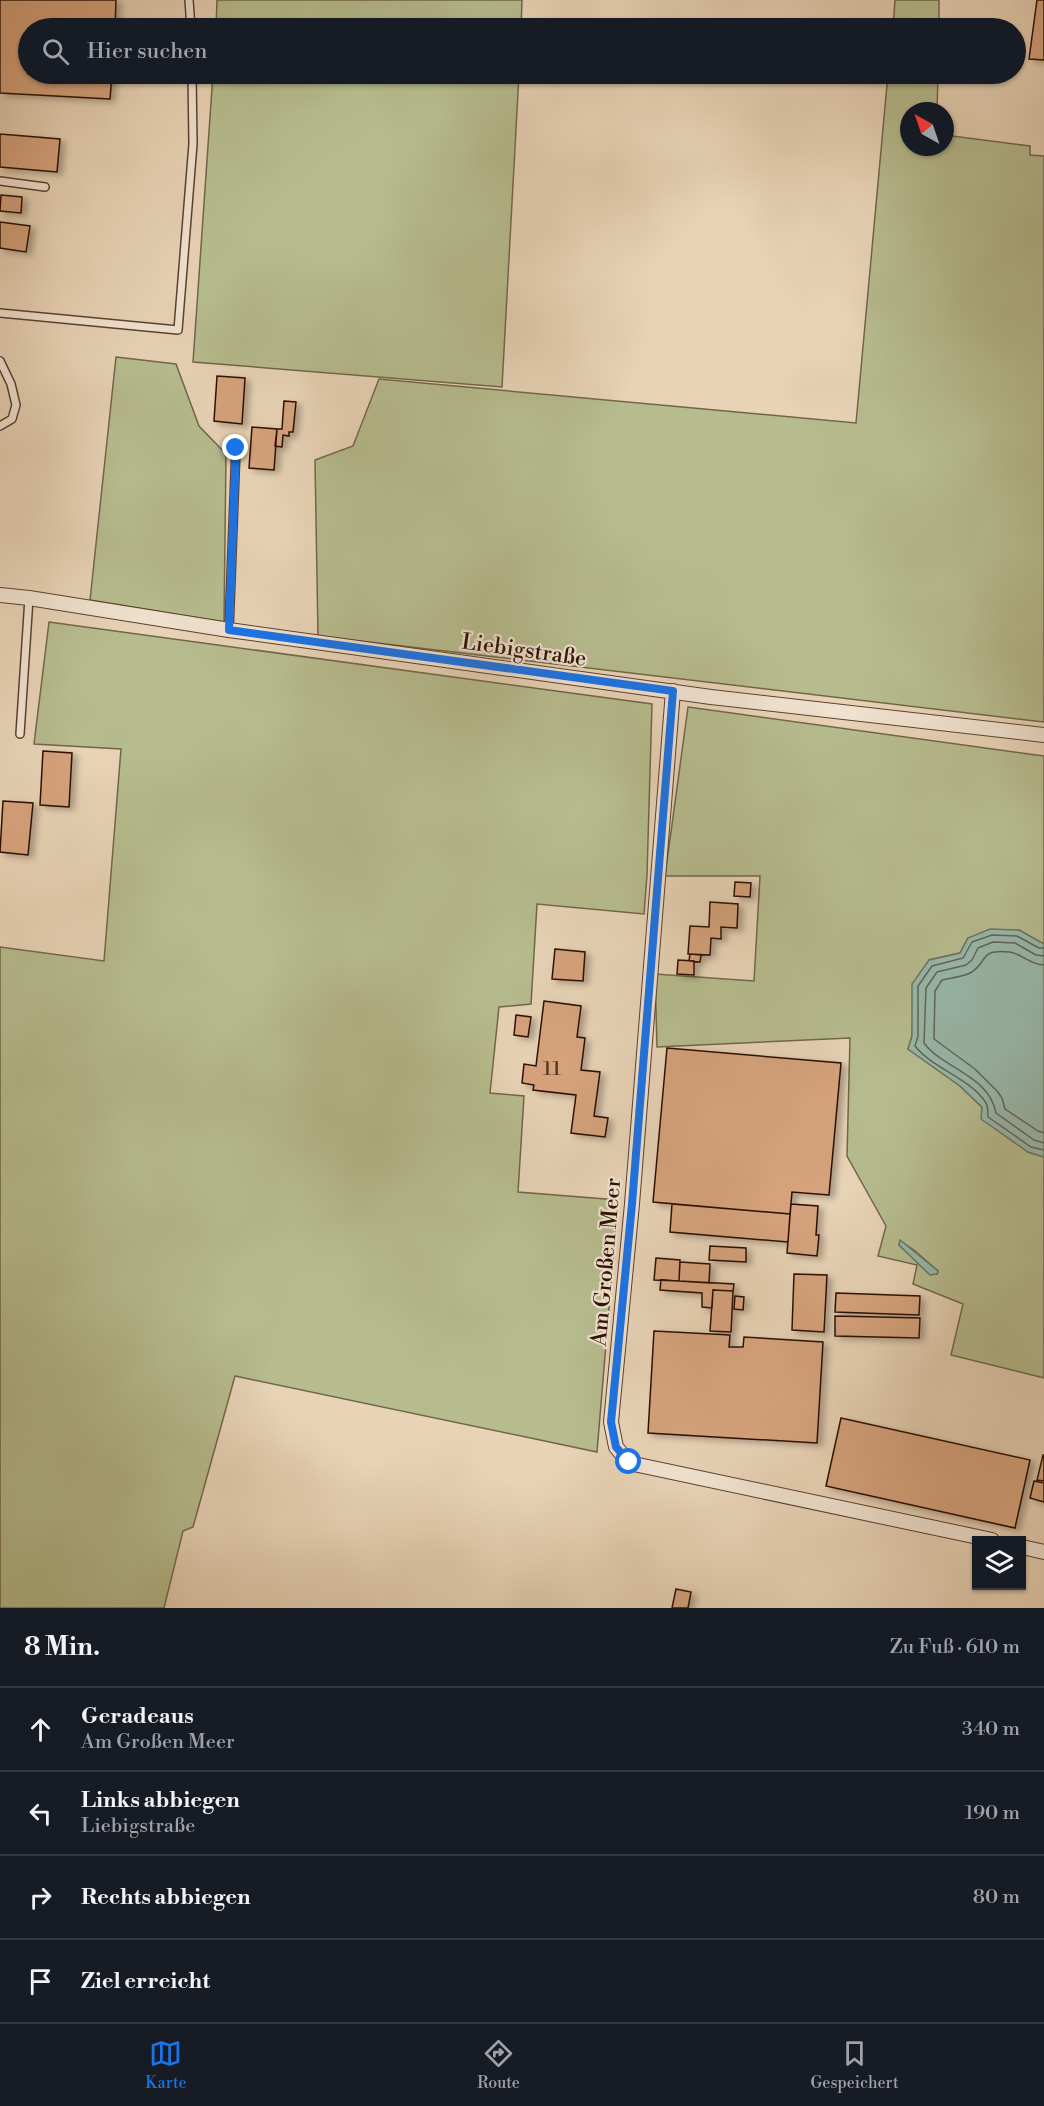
<!DOCTYPE html>
<html lang="de">
<meta charset="utf-8">
<style>
body{margin:0;font-family:"Libre Bodoni",serif;background:#242831;color:#f1f3f6}
.controls{position:absolute;right:18px;bottom:18px;display:grid;overflow:hidden;border-radius:0px;box-shadow:0 2px 4px #0004}
.controls button{width:54px;height:54px;display:grid;place-items:center;padding:0;border:0;border-bottom:2px solid #363941;background:#171b24;color:#f1f3f6;font:30px sans-serif}
.compass{position:absolute;left:900px;top:102px;width:54px;height:54px;border-radius:50%;background:#171b24;box-shadow:0 2px 4px #0004;rotate:320deg}
.stop{position:absolute;width:18px;height:18px;margin:-14px;border:4px solid #1a73e8;border-radius:50%;background:#fff}
.stop.end{background:#1a73e8;border-color:#fff;box-shadow:0 2px 6px #0008}
.list{margin:0;padding:0;list-style:none}
h2{display:flex;justify-content:space-between;align-items:center;height:78px;margin:0;padding:0 24px;font-size:26px}
h2 small{font-size:20px;font-weight:400;color:#9ea1a6}
.list li{display:grid;grid-template-columns:39px 1fr auto;gap:18px;align-items:center;box-sizing:border-box;height:84px;padding:0 24px;border-top:2px solid #363941}
.list b{display:block;font-size:22px;white-space:nowrap}
.list p{margin:0;font-size:20px;white-space:nowrap;color:#9ea1a6}
.list em{font-size:20px;font-style:normal;color:#9ea1a6}
.icon{flex:none;width:33px;height:33px;fill:none;stroke:currentColor;stroke-width:2;stroke-linecap:round;stroke-linejoin:round}
.map{position:relative;flex:none;width:1044px;height:1608px;overflow:hidden}
.search{position:absolute;background:#171b24;box-shadow:0 2px 4px #0004;left:18px;right:18px;top:18px;height:66px;display:flex;align-items:center;gap:15px;box-sizing:border-box;padding:0 21px;border-radius:33px;color:#9ea1a6;font-size:22px}
.sheet{height:414px;background:#171b24}
nav{display:flex;justify-content:space-around;align-items:center;box-sizing:border-box;height:84px;border-top:2px solid #363941;background:#171b24;font-size:16px;color:#9ea1a6}
nav a{display:grid;justify-items:center;gap:3px}
nav .on{color:#1a73e8}
.map>svg:first-child{display:block}
.green{fill:#b6bc8e;stroke:#726649;stroke-width:1.5;fill-rule:evenodd}
.water{fill:#98b8ab;stroke:#6d7568;stroke-width:1.5}
.lines{fill:none;stroke-linecap:round;stroke-linejoin:round}
.shore{stroke:#626458;stroke-width:1.5}
.building{fill:#d5a27b;stroke:#2d1004;stroke-width:1.5;filter:url(#shadow)}
.lane-casing{stroke:#5c4130;stroke-width:10}
.street-casing{stroke:#5c4130;stroke-width:16}
.lane{stroke:#f0e2d0;stroke-width:7}
.street{stroke:#f0e2d0;stroke-width:14}
.route{stroke:#1a73e8;stroke-width:8}
.labels{text-anchor:middle;stroke-width:4.5;stroke-linejoin:round;paint-order:stroke}
.number-label{font-size:20px;fill:#573422}
.street-label{font-size:22px;fill:#2d1004;stroke:#f0e2d0}
</style>
<div class="map">
<svg width="1044" height="1608" viewBox="0 0 1044 1608">
<defs>
<filter id="shadow"><feDropShadow dx="5" dy="3" stdDeviation="3" flood-color="#0004"/></filter>
</defs>
<rect width="100%" height="100%" fill="#e8d3b6"/>
<filter id="stains"><feTurbulence type="fractalNoise" baseFrequency=".00333" numOctaves="4"/><feColorMatrix values="0 0 0 0 .2 0 0 0 0 .09 0 0 0 0 .02 0 0 0 .5 -.17"/></filter>
<radialGradient id="worn" r=".72"><stop offset=".6" stop-color="#630" stop-opacity="0"/><stop offset="1" stop-color="#630" stop-opacity=".3"/></radialGradient>
<path class="green" d="M217 0H522L521 28H216Z
M895 0H939V28H893Z
M213 74H519L502 387 193 362Z
M888 74H938L937 111H909V147H945V135L1030 146V155L1044 156V722L318 636 315 460 353 446 379 379 856 423Z
M116 357 176 364 199 426 226 454 224 622 90 600Z
M49 622 652 704 647 875 644 914 537 904 531 1004 499 1007 490 1093 524 1096 518 1192 618 1200 597 1452 235 1376 193 1527 183 1531 164 1608H0V947L104 961 121 749 34 744Z
M688 707 1044 756V944L1019 930 968 938 960 953 929 960 913 1016 912 1036 908 1049 960 1086 1028 1152 1044 1157V1378L951 1355 963 1304 913 1284 917 1265 878 1256 886 1226 847 1156 850 1038 657 1047 655 974 754 981 760 876H665ZM900 1241 914 1250 938 1271 937 1274H930L899 1245Z"/>
<path class="water" d="M990 929 1019 930 1044 944V1157L1028 1152 981 1119 982 1107 960 1086 908 1049 912 1036V984L929 960 960 953 968 938Z
M900 1240 938 1271 937 1274 930 1275 899 1245Z"/>
<g class="lines">
<path class="shore" d="M1044 948H1039L1017 936 992 935 972 942 963 958 932 966 918 986V1036L915 1046C933 1069 969 1077 986 1103 989 1107 987 1112 988 1117L1031 1147 1044 1150
M1044 956 1036 955 1015 943 993 942 978 948 972 960 966 965 937 972 926 988 924 1043C943 1069 989 1075 996 1113L1034 1140 1044 1143
M1044 965C1030 965 1021 953 1009 952 977 949 989 963 970 973 962 977 951 978 942 980L935 991 934 1039 975 1069 997 1091 1002 1098 1005 1109 1038 1131 1044 1133"/>
</g>
<path class="building" d="M0 0H116L115 28H28V74H112L110 99 0 93Z
M1037 0H1044V60L1029 59Z
M0 134 60 139 57 172 0 167Z
M1 195 22 197 21 213 0 211Z
M0 222 30 226 26 252 0 248Z
M217 376 245 378 242 424 214 421Z
M284 401 296 402 293 432H289V436L283 435 282 447 275 446 277 429H282Z
M252 427 277 429 274 470 249 468Z
M43 751 72 753 69 807 40 805Z
M3 801 33 803 28 855 0 852Z
M735 882 751 883 750 897 734 896Z
M710 902 738 904 737 928 721 927V939L711 938 710 955 688 954 690 926 709 927Z
M555 949 585 952 583 981 552 979Z
M690 954 701 955 700 962 689 961Z
M678 960 694 961V975L677 974Z
M544 1001 581 1006 577 1037 585 1038 581 1070 600 1072 594 1116 608 1118 605 1137 571 1133 576 1095 533 1090 534 1085 522 1083 524 1064 536 1066Z
M516 1015 531 1017 528 1037 514 1035Z
M667 1048 841 1063 829 1195 792 1192 790 1214 653 1202Z
M672 1204 790 1214 788 1242 670 1232Z
M791 1204 818 1206 816 1235H819L817 1256 787 1253Z
M710 1246 746 1248V1262L709 1260Z
M656 1258 680 1260 679 1281 654 1280Z
M680 1262 710 1264 709 1283 679 1281Z
M794 1274 827 1275 824 1332 792 1330Z
M661 1280 734 1284 733 1291 713 1290 712 1308 702 1307V1293L660 1290Z
M713 1290 733 1291 731 1332 710 1331Z
M836 1293 920 1296 919 1315 835 1312Z
M735 1296 744 1297 743 1310 734 1309Z
M835 1316 920 1318 919 1338 835 1336Z
M654 1331 730 1335 729 1347H743L744 1337 823 1342 817 1443 648 1433Z
M841 1418 1030 1460 1015 1528 826 1486Z
M1043 1455H1044V1481L1037 1480Z
M1034 1481 1044 1483V1502L1030 1498Z
M676 1589 691 1592 688 1608H672Z"/>
<g class="lines">
<g class="lane-casing">
<path id="lane" d="M189 0 191 28
M0 181 45 187
M0 313 178 330 193 144 192 74
M0 361 11 384 16 405 12 419 0 426
M229 630 236 448
M20 734 29 598"/>
</g>
<g class="street-casing">
<path id="street" d="M0 595 29 598 229 630 711 697 1044 735
M673 691 632 1204 611 1422 616 1447 629 1463 992 1540
M1022 1547 1044 1552"/>
</g>
<use href="#lane" class="lane"/>
<use href="#street" class="street"/>
</g>
<g class="lines">
<path class="route" d="M236 448 229 630 673 691 632 1204 611 1422 616 1447 629 1462"/>
</g>
<g class="labels">
<g class="number-label">
<text x="552" y="1075">11</text>
</g>
<g class="street-label">
<text transform="translate(524 649) rotate(8)" y="8">Liebigstraße</text>
<text transform="translate(605 1262) rotate(-85)" y="8">Am Großen Meer</text>
</g>
</g>
<rect width="100%" height="100%" filter="url(#stains)"/>
<rect width="100%" height="100%" fill="url(#worn)"/>
</svg>
<div class="controls">
<button><svg class="icon" aria-label="layers" viewBox="0 0 24 24"><path d="M12 4l9 5-9 5-9-5zM3 14l9 5 9-5"/></svg></button>
</div>
<svg class="compass" viewBox="-18 -18 36 36"><path d="M0-13l5 13h-10z" fill="#e53935"/><path d="M0 13l5-13h-10z" fill="#9ea1a6"/></svg>
<div class="stop" style="left:629px;top:1462px"></div>
<div class="stop end" style="left:236px;top:448px"></div>
<div class="search"><svg class="icon" aria-label="search" viewBox="0 0 24 24"><circle cx="10" cy="10" r="6"/><path d="M15 15l6 6"/></svg>Hier suchen</div>
</div>
<section class="sheet">
<h2>8 Min.<small>Zu Fuß · 610 m</small></h2>
<ul class="list">
<li><svg class="icon" aria-label="ahead" viewBox="0 0 24 24"><path d="M12 20V5M6 11l6-6 6 6"/></svg><div><b>Geradeaus</b><p>Am Großen Meer</p></div><em>340 m</em></li>
<li><svg class="icon" aria-label="left" viewBox="0 0 24 24"><path d="M17 20v-9H6M10 6l-5 5 5 5"/></svg><div><b>Links abbiegen</b><p>Liebigstraße</p></div><em>190 m</em></li>
<li><svg class="icon" aria-label="right" viewBox="0 0 24 24"><path d="M7 20v-9h11M14 6l5 5-5 5"/></svg><div><b>Rechts abbiegen</b></div><em>80 m</em></li>
<li><svg class="icon" aria-label="arrive" viewBox="0 0 24 24"><path d="M6 21V4h12l-3 4 3 4H6"/></svg><div><b>Ziel erreicht</b></div></li>
</ul>
</section>
<nav>
<a class="on"><svg class="icon" aria-label="map" viewBox="0 0 24 24"><path d="M3 6l6-2 6 2 6-2v14l-6 2-6-2-6 2zM9 4v14M15 6v14"/></svg>Karte</a>
<a><svg class="icon" aria-label="directions" viewBox="0 0 24 24"><path d="M12 3l9 9-9 9-9-9zM9 14v-3h6M13 9l2 2-2 2"/></svg>Route</a>
<a><svg class="icon" aria-label="saved" viewBox="0 0 24 24"><path d="M7 4h10v16l-5-4-5 4z"/></svg>Gespeichert</a>
</nav>
